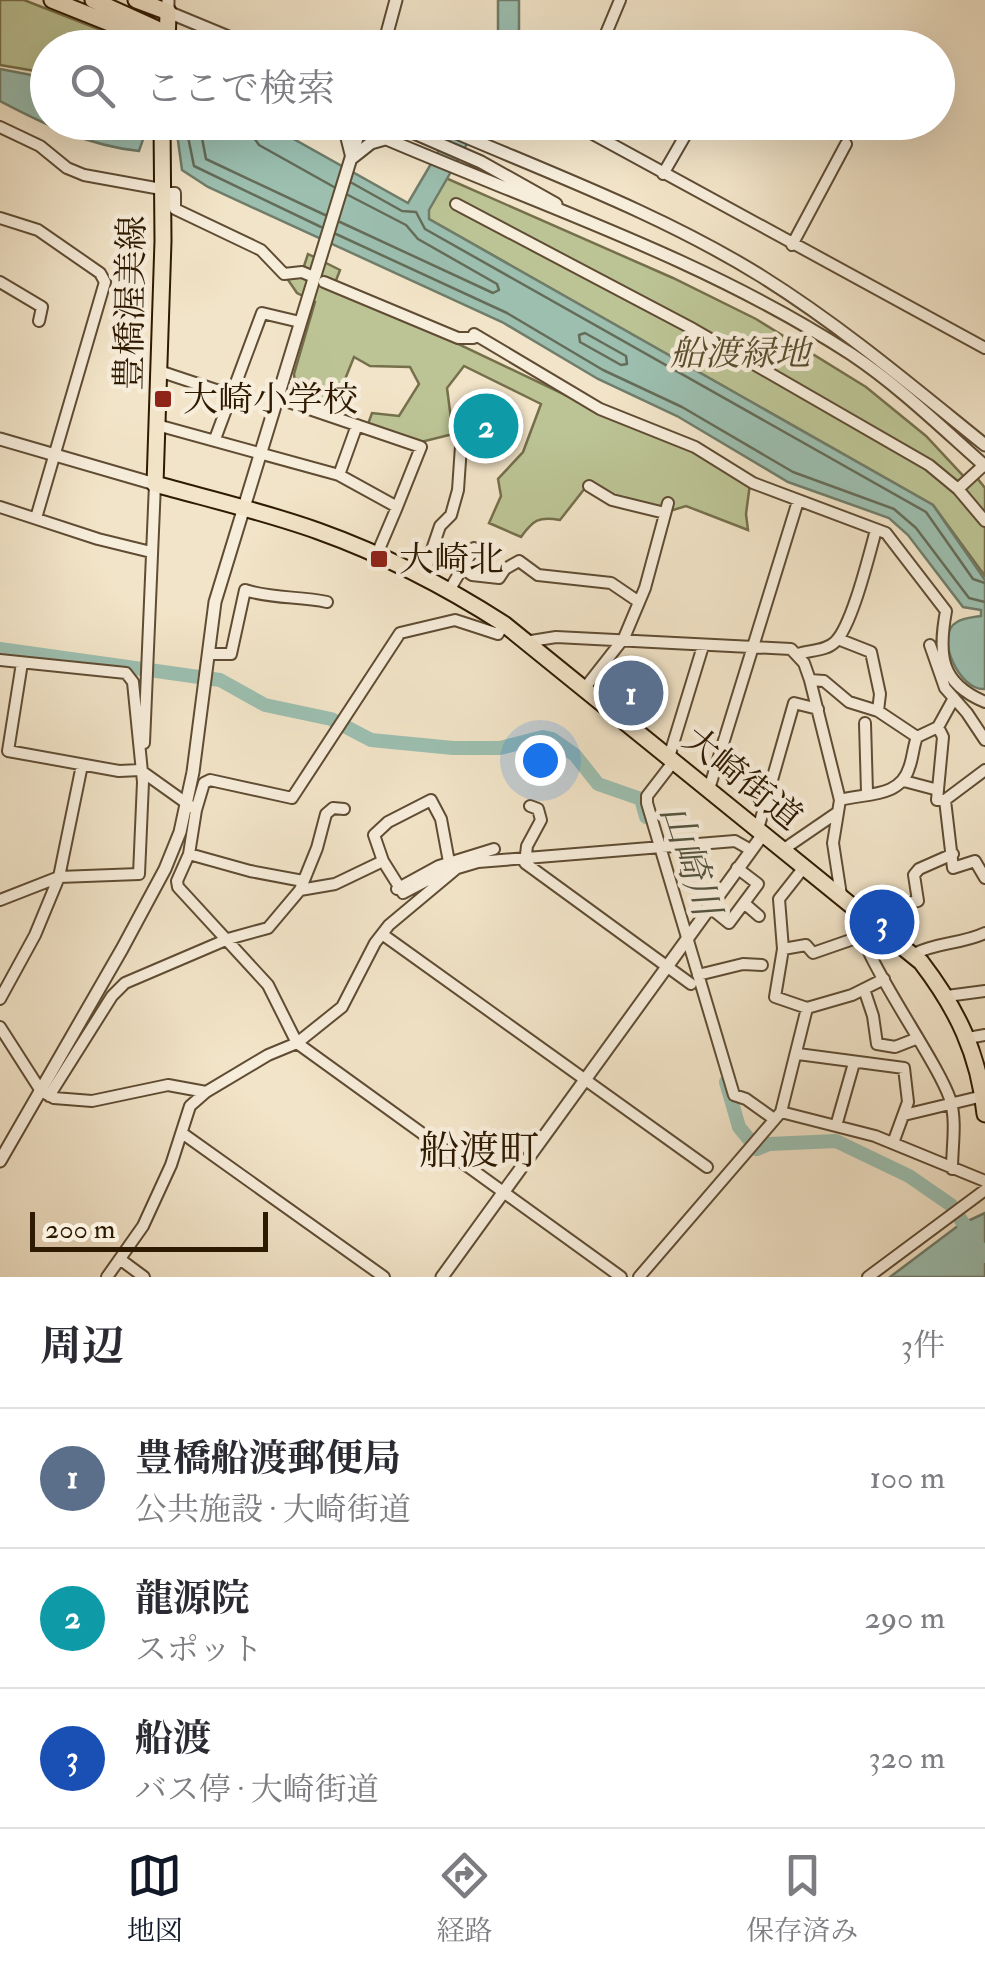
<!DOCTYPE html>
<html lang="ja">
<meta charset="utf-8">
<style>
body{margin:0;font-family:"IM FELL Double Pica","Noto Serif JP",serif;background:#f7f7f7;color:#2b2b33}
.scale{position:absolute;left:30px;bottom:25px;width:238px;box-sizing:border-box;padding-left:10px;border:5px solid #2e1a01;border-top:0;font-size:28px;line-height:35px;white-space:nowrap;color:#2e1a01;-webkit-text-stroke:8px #f7eddb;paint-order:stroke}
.you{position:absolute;left:540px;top:760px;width:35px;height:35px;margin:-25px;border:8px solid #fff;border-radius:50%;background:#1a73e8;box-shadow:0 0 0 15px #1a73e833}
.badge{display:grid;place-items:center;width:65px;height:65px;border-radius:50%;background:#111827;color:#fff;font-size:32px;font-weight:700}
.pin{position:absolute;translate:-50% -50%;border:5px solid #fff;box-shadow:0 2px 10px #0006}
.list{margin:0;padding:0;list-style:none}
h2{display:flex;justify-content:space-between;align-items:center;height:130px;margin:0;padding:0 40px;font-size:42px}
h2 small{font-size:32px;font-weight:400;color:#7c7c81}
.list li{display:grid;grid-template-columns:65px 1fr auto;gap:30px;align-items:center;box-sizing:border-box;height:140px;padding:0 40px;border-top:2px solid #e1e1e2}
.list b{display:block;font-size:38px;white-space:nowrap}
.list p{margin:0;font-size:32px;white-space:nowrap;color:#7c7c81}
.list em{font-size:32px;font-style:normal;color:#7c7c81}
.icon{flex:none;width:55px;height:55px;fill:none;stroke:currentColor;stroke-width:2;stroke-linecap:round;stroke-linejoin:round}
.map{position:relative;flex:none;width:985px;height:1277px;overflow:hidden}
.search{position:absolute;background:#fff;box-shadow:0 10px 40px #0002;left:30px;right:30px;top:30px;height:110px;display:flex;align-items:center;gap:25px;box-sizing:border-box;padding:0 35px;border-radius:55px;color:#7c7c81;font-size:38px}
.sheet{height:550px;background:#fff}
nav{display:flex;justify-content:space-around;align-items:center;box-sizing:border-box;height:140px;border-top:2px solid #e1e1e2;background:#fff;font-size:28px;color:#7c7c81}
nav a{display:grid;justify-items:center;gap:5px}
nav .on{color:#111827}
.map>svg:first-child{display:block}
.green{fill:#bcc495;stroke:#756f4b;stroke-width:2.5}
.water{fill:#9cbfb0;stroke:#707d6a;stroke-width:2.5}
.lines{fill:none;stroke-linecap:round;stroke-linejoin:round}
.shore{stroke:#656c58;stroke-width:2.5}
.river{stroke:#9cbfb0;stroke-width:14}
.minor-casing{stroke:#5f4c33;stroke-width:14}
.tertiary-casing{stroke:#5f4c33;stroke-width:15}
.primary-casing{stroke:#2e1a01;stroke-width:19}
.minor{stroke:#f7eddb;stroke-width:10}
.tertiary{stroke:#f7eddb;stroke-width:11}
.primary{stroke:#f2e4c8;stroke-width:15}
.poi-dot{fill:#8f2418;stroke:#f7eddb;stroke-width:4}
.labels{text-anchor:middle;stroke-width:9;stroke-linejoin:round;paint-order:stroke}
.street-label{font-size:35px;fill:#2e1a01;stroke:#f7eddb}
.park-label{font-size:35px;font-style:italic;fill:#594d2d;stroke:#f7eddb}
.poi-label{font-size:35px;fill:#2e1a01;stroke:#f7eddb;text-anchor:start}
.water-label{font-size:38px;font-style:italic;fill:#54543e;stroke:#f7eddb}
.quarter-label{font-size:40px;fill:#2e1a01;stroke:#f7eddb}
</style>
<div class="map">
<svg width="985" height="1277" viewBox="0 0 985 1277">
<rect width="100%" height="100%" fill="#f2e4c8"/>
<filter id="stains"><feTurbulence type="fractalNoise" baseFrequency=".002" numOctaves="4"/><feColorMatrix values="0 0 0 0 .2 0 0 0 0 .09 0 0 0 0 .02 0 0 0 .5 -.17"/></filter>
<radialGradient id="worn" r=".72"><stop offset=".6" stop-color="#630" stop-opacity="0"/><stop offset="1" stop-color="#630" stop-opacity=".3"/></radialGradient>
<path class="green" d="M0 0H24L119 37 131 47 48 48 47 73 0 65Z
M439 175 673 278 756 319 866 387 926 436 970 483 977 478 985 488V576L933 505 429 219 428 211Z
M308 254 340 270 332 291 393 313 599 411 694 449 750 484 746 514 748 530 686 506 670 511 616 500 589 483 560 520C539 516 533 520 521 537L489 523 501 496 498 479 523 452 541 404 464 366 447 388 453 434 421 442 368 424 372 413 399 416 419 384 410 367 370 366 354 357 331 414 297 401 294 374 315 302 297 293 286 277 301 275Z"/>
<path class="water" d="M498 0H519V47H498Z
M0 69 47 78 48 122 265 123 408 203 455 123H479L429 210V219L933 505 985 580V689C960 692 933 635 957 622 963 618 975 617 981 616V610L963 607 908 535 889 518 788 482 677 416 598 379 502 322 208 187 182 170 176 126 148 125 139 151C89 146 44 124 0 101Z
M985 1213V1277H890L959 1225Z"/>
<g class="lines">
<path class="shore" d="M185 122 194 166 321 227
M199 122 206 159 325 215
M249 122 252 135 259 145 334 187
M352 183 402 211 416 212 425 229 926 512 973 579 985 583
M340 222 493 293 499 290 497 284 418 239 406 225 348 195
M336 234 507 313 603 370 682 407 793 472 894 509 916 528 969 598 985 602
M585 333 626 356 627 364 621 365 580 342 579 335Z"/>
<path class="river" d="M0 649 220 680 265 705 331 719 371 740 453 748H500L543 737 552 739 575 755 598 784 641 799 646 817
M726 1082 739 1127 757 1149 769 1144 836 1141 909 1176 951 1205 985 1256"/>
<g class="minor-casing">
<path id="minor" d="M600 48 620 0
M571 122 985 348
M0 127 40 146 67 168 84 175 161 189
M663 174 693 122
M161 193H175V209L261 250 284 274 302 272 309 275
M456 204 693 329 929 465 958 489 985 521
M0 218 38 230 100 273 105 282 36 518
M792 245 846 144
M0 282 42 307 39 321
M324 282 458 338H473L474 334 600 409 695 447 753 483 886 533 946 611C938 655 940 683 985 702
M159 371 231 395
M277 398 421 447 397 507
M157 425 339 475 397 507 377 554
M215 439 262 313 300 322
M339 475 357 425
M589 486 612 500 665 513
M958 489 984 465
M0 507 98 539 151 552
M462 568 472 575 499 578 505 569 519 561 538 575 611 583 639 602
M423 576 440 526 451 515 458 490 461 446 480 442
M450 589 474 548
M838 639 871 652 880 694 878 711
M525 642 556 637 791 649 804 663 810 680 840 800 833 843 841 895
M930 645 945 688 967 713 985 740
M208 654H231L245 590C272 599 299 596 327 602
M798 654C810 650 826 651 835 642 852 626 869 555 876 530
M0 660 126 673 133 682 143 782 139 874 59 877 0 900
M22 663 8 751 119 771 140 770 196 810 189 854 177 881 178 887 268 985 297 1043 621 1277
M810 680 824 681 849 702 878 711 917 737
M584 689 624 638 645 588 668 503
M865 723 867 792
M938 727 943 737 937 800H945L953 868 975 861 985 878
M144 743 155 484
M669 757 703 646
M674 761 647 796V803L734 1095 746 1099 774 1119
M904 781 938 790
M709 789 798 501
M840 800C865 793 900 798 909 768 913 758 913 747 917 737L938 727 954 698
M945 800 985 770
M530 806 538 809 541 820 527 846 525 863 691 984
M196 810 204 783 210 780 292 798 400 633 455 620 498 634 504 624
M758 829 794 703 818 709
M784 849 838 812
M189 854 250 871 303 881
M383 861 374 835 388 822 431 800 441 819 449 862
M805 866 779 899 783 949 775 997 807 1008 852 995 884 979
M397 889 439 866 494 849
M300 890 335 884 383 861 403 893 441 873 478 862 735 841 751 850
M744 903 759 916
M708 906 729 923 758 884 737 868
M856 907C850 943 935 1055 950 1099 957 1120 952 1147 952 1169
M871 918 879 909 918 901 914 875 919 869 953 854
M382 934 707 1167
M783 949 806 945 813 953 862 936
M914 954C937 942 962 944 985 933
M698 975 743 964 762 965
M864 989 873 1016 877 1044 895 1047 918 1038
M947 996 985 991
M0 999 35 935 59 877 82 765
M0 1027 41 1091 54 1098 92 1101 168 1085 206 1092
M968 1038 985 1035
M798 1054 904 1068 908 1102 893 1143
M49 1096 112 996 125 983 228 939 268 928 300 890 317 848 326 814 333 808 344 809
M781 1112 807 1008
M904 1115 983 1096
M836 1126 854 1063
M182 1133 384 1277
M121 1260 144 1277
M107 1277 143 1226 171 1165 190 1106 206 1092 268 1055 297 1043 342 1007 375 943 389 925 456 869
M639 1277 781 1112 875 1136 985 1181
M868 1277 985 1190"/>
</g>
<g class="tertiary-casing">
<path id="tertiary" d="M168 0V12L255 48
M383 48 396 0
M339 122 346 134 351 154
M347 122C516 197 696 253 851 354 899 386 942 428 985 466
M389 122 481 162 556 204
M431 122C541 170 658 212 761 276 841 326 912 386 985 445
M352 158 371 143 385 139
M0 439 155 484
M0 1161 122 949 165 869 180 832 193 772 215 602 362 122
M442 1277 764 833"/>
</g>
<g class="primary-casing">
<path id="primary" d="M52 0 167 46
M93 0 155 28 167 46
M136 0 168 12 167 48
M162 122 163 241 155 484C209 499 265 512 318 531 385 555 445 586 504 624L921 962C957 1009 979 1054 985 1114"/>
</g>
<use href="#minor" class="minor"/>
<use href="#tertiary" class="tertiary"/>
<use href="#primary" class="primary"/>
</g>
<g class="poi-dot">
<rect x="153" y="389" width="20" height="20" rx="5"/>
<rect x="369" y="549" width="20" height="20" rx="5"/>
</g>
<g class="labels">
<g class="street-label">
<text transform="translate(130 303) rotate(-89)" y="12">豊橋渥美線</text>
<text transform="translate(743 778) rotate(39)" y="12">大崎街道</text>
</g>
<g class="park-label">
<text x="740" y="365">船渡緑地</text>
</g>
<g class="poi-label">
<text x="183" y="411">大崎小学校</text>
<text x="399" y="571">大崎北</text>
</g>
<g class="water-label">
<text transform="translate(691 860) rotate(72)" y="13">山崎川</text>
</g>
<g class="quarter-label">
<text x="479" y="1164">船渡町</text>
</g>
</g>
<rect width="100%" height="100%" filter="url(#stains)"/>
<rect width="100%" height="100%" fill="url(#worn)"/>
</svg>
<div class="scale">200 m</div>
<div class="you"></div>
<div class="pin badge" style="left:631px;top:693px;background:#5c6f8a">1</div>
<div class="pin badge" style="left:486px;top:426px;background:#0f9aa8">2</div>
<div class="pin badge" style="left:882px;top:922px;background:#1a4fb4">3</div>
<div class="search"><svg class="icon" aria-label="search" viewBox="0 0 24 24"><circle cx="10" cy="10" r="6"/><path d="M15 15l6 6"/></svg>ここで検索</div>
</div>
<section class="sheet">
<h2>周辺<small>3件</small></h2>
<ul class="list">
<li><span class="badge" style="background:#5c6f8a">1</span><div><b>豊橋船渡郵便局</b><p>公共施設 · 大崎街道</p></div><em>100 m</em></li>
<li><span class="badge" style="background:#0f9aa8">2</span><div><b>龍源院</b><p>スポット</p></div><em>290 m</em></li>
<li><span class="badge" style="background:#1a4fb4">3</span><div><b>船渡</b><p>バス停 · 大崎街道</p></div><em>320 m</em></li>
</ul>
</section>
<nav>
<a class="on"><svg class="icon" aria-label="map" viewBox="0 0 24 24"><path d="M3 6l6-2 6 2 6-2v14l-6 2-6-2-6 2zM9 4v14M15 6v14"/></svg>地図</a>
<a><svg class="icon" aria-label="directions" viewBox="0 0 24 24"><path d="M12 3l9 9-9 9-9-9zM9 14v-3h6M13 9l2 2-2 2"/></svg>経路</a>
<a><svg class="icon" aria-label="saved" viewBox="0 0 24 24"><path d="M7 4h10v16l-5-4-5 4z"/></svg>保存済み</a>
</nav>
